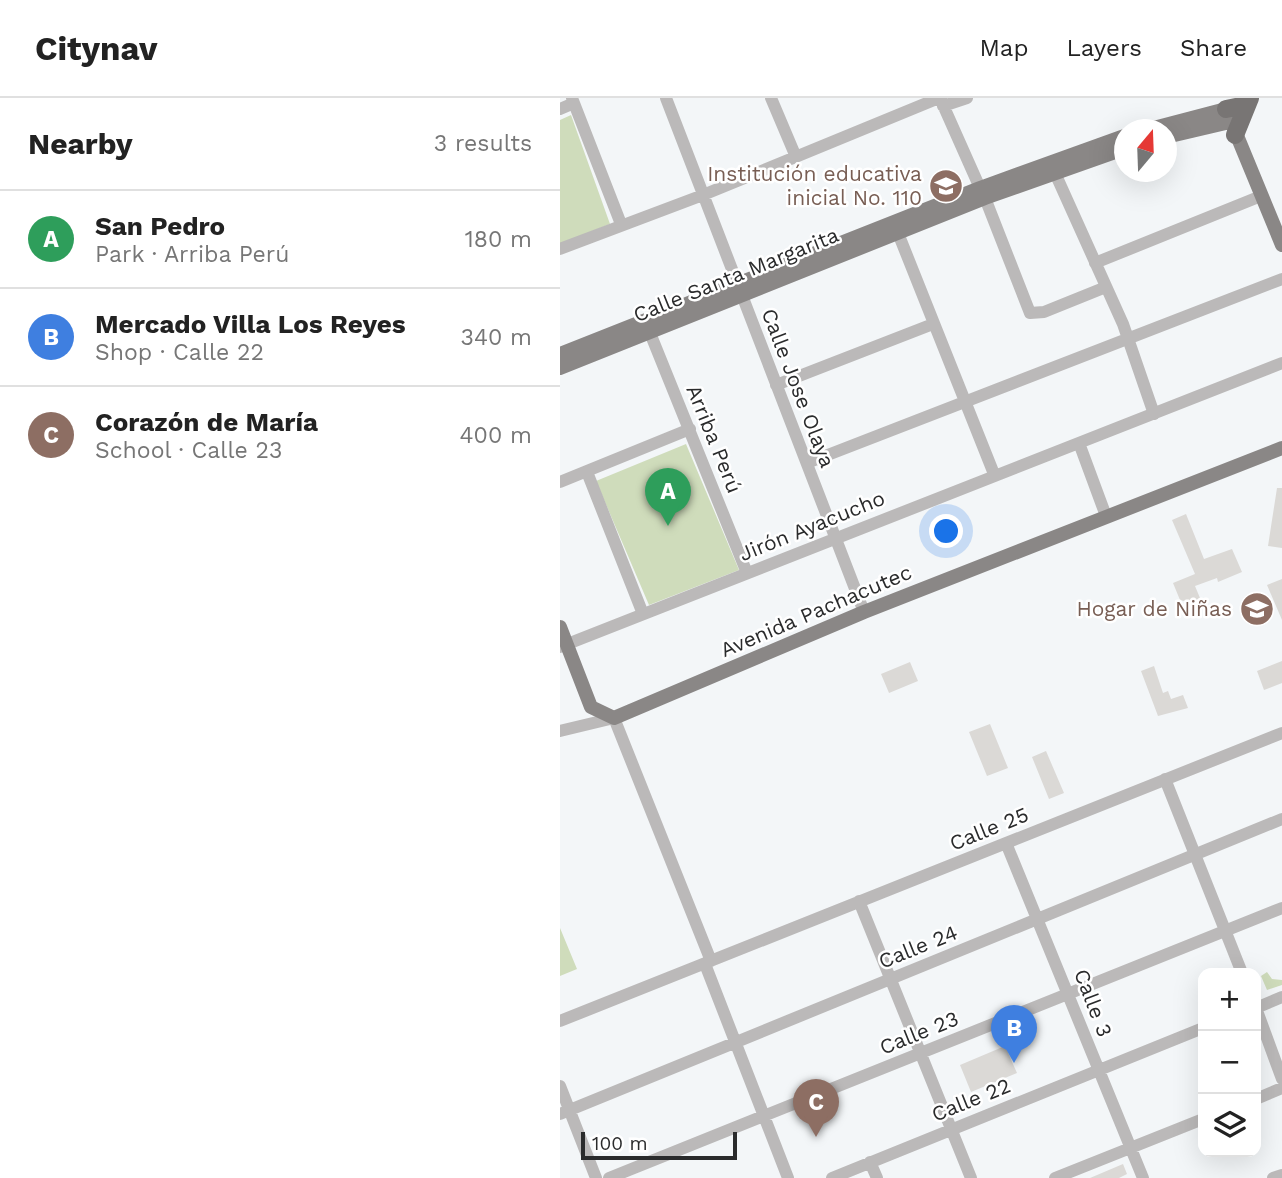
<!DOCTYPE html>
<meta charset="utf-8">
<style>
body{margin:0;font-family:"Work Sans",sans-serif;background:#f2f2f2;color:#222}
.controls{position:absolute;right:21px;bottom:21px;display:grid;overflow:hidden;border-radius:14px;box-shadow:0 7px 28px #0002}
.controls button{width:63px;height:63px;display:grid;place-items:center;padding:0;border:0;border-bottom:2px solid #e0e0e0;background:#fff;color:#222;font:35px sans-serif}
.compass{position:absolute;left:554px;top:21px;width:63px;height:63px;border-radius:50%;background:#fff;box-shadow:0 7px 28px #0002;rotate:19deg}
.scale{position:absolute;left:21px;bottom:18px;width:156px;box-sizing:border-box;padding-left:7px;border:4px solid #2a2b2c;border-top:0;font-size:19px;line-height:24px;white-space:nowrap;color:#2a2b2c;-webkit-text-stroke:5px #fff;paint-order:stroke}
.you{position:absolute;left:387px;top:434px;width:24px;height:24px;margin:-18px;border:5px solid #fff;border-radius:50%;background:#1a73e8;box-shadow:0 0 0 10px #1a73e833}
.badge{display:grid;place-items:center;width:46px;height:46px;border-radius:50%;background:#4c4ac1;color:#fff;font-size:23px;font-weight:700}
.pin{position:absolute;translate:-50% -58px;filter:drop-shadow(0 2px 4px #0008)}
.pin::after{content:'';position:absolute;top:37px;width:24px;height:21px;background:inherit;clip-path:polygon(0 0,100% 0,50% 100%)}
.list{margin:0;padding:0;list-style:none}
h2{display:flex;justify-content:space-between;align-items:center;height:91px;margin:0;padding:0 28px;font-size:30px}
h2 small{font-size:23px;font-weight:400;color:#767676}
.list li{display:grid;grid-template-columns:46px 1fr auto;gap:21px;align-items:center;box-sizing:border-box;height:98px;padding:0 28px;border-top:2px solid #e0e0e0}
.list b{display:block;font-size:26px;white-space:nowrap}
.list p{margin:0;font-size:23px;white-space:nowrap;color:#767676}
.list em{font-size:23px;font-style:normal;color:#767676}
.icon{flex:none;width:38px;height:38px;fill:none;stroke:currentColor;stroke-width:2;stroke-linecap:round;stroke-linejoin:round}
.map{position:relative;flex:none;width:722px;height:1080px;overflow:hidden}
header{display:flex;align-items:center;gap:42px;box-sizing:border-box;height:98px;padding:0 35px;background:#fff;border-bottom:2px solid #e0e0e0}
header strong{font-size:33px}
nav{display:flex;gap:38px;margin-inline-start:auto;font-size:24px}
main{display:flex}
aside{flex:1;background:#fff}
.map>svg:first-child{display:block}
.green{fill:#cfdcbb}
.building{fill:#dbd9d6}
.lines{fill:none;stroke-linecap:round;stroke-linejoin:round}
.minor{stroke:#bbb9b9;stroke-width:12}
.major{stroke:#8a8786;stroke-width:14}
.highway{stroke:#787574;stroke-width:18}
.labels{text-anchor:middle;stroke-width:5;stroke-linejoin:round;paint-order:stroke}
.education-label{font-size:21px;fill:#785e54;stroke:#fff;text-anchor:end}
.street-label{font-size:21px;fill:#2a2b2c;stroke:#fff}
</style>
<header>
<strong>Citynav</strong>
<nav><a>Map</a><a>Layers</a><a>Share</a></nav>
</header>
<main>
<aside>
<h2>Nearby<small>3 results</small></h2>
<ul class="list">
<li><span class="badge" style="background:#2e9e5b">A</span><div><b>San Pedro</b><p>Park · Arriba Perú</p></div><em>180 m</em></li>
<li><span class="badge" style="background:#3f7fe0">B</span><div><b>Mercado Villa Los Reyes</b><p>Shop · Calle 22</p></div><em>340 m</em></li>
<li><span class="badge" style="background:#8d6e63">C</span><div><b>Corazón de María</b><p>School · Calle 23</p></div><em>400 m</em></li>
</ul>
</aside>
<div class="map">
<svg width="722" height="1080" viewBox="0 0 722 1080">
<rect width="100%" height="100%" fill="#f3f6f8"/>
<path class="green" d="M11 17 50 126 0 146V22Z
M126 346 179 472 89 507 36 383Z
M0 830 17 871 0 878Z
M707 874 712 881 722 882V887L707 892 701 878Z"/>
<path class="building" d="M717 390H722V450L708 448Z
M626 416 644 461 672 451 682 474 658 484 657 480 635 488 640 500 631 505 620 502 613 485 635 476 612 422Z
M722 481V522L707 487Z
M722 563V585L704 592 697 573Z
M350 564 358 583 329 595 321 576Z
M594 568 603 595 608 593 611 601 623 597 628 610 598 618 581 573Z
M430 626 448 670 427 678 409 634Z
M486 653 504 695 489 701 472 659Z
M445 948 457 975 411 994 400 967Z
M563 1066 567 1076 559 1080H530Z"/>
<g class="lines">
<path class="minor" d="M12 0 61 126
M106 0 304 514
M211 0 236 59
M380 0 420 90
M383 8 407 0
M0 11 14 5
M495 75 563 226 594 316
M425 100 470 215 484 214 546 189
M338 135 434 376
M0 151 143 97 379 0
M535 165 701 98
M86 225 187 475
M216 287 373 226
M519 345 546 418
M247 365 722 181
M27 374 83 516
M0 384 130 331
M0 549 722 265
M0 633 54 620 151 863
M605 681 682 875
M446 745 583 1080
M299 803 411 1080
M145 866 228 1080
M696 910 722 981
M696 910 722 899
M0 923 722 635
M0 988 36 1080
M696 1001 722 990
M0 1016 722 721
M310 1064 317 1080
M49 1080 722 810
M272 1080 643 930
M495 1080 643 1021
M713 1080 722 1077"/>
<path class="major" d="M586 32 666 11 722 147
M606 39 670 24
M0 256 420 90 564 38
M0 270 425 100 564 51
M0 529 31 609 54 620 304 514 722 350"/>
<path class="highway" d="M666 11 686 7
M675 37 690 0"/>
</g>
<defs>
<g id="school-disc" transform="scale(1.75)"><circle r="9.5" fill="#8d6e63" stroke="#fff"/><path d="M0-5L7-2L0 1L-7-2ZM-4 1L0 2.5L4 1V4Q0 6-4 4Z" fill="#fff"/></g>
</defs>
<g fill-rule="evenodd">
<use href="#school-disc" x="386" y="88"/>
<use href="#school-disc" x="697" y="511"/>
</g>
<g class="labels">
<g class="education-label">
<text x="362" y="83">Institución educativa<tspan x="362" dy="24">inicial No. 110</tspan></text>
<text x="672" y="518">Hogar de Niñas</text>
</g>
<g class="street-label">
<text transform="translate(176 177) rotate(-22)" y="7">Calle Santa Margarita</text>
<text transform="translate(238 290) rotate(69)" y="7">Calle Jose Olaya</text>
<text transform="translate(154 341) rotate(68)" y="7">Arriba Perú</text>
<text transform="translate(252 428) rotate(-22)" y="7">Jirón Ayacucho</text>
<text transform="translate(256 513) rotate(-23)" y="7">Avenida Pachacutec</text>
<text transform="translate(429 731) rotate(-22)" y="7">Calle 25</text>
<text transform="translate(358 849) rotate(-22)" y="7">Calle 24</text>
<text transform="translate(533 905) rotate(69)" y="7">Calle 3</text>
<text transform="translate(359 935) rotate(-22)" y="7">Calle 23</text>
<text transform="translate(411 1002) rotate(-22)" y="7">Calle 22</text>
</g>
</g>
</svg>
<div class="controls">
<button>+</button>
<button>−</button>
<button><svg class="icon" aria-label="layers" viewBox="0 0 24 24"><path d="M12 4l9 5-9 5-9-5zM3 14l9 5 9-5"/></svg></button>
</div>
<svg class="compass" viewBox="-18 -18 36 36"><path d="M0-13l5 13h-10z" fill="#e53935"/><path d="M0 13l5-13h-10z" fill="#767676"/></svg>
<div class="scale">100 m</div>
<div class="you"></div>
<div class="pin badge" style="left:108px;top:428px;background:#2e9e5b">A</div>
<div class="pin badge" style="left:454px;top:965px;background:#3f7fe0">B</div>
<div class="pin badge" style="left:256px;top:1039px;background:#8d6e63">C</div>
</div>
</main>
